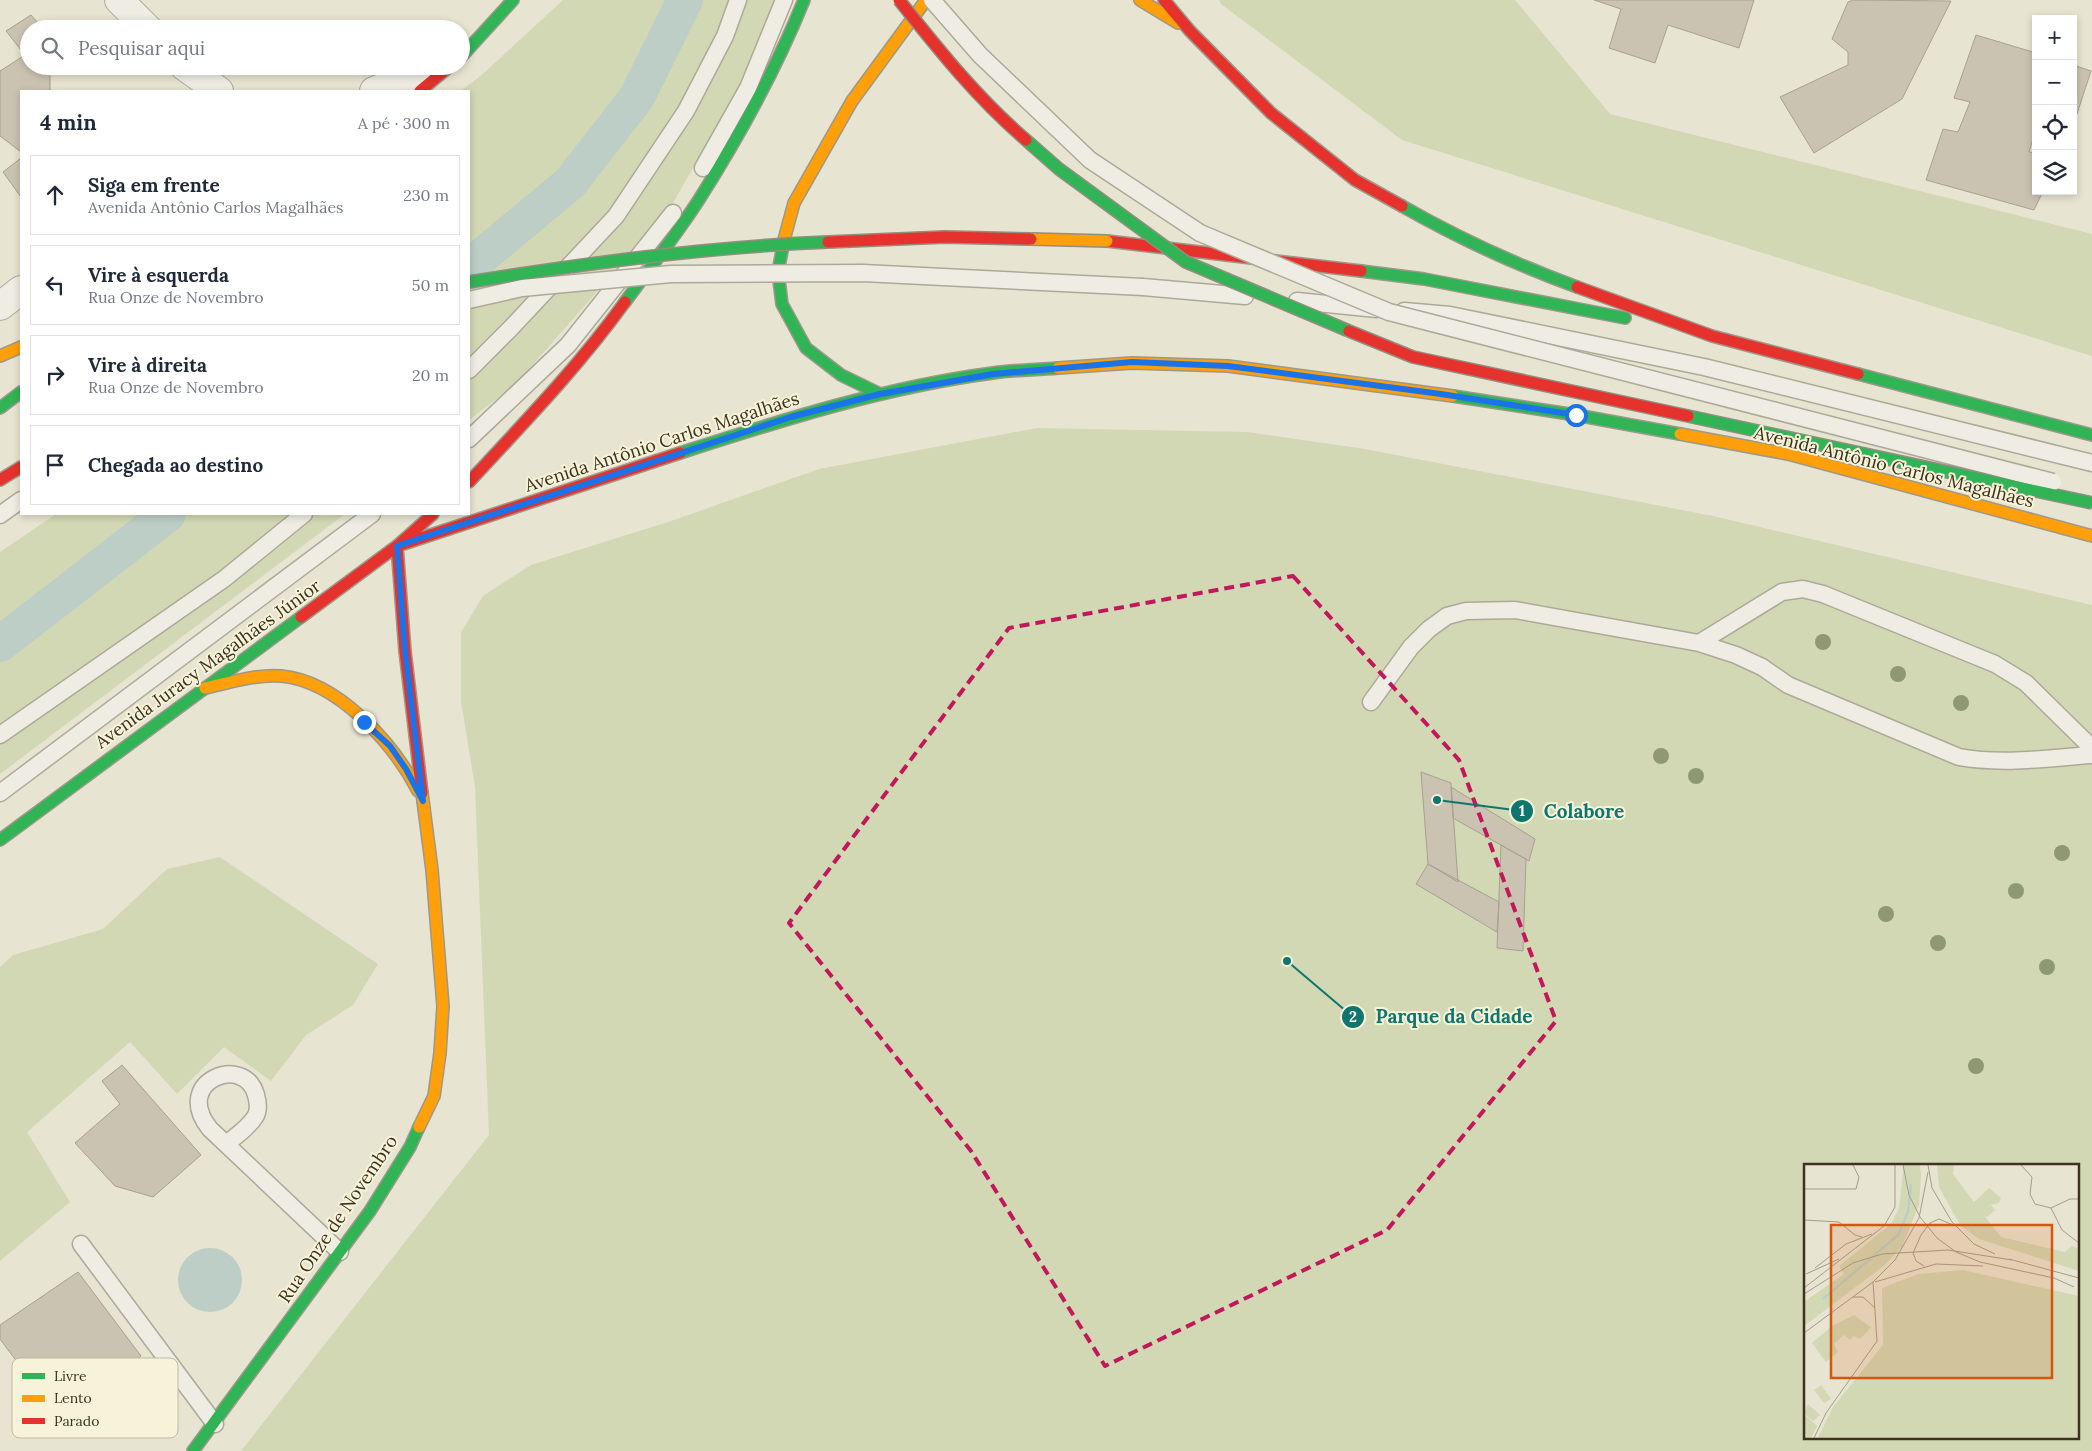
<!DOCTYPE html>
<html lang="pt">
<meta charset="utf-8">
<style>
body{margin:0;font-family:Lora,serif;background:#f6f6f7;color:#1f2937}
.controls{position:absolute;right:15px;top:15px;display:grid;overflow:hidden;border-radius:0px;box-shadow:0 2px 8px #0003}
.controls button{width:45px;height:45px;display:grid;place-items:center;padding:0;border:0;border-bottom:1px solid #e0e1e3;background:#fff;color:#1f2937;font:25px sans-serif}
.stop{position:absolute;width:15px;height:15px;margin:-11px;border:4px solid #1a73e8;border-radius:50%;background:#fff}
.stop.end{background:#1a73e8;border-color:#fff;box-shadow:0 1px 5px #0008}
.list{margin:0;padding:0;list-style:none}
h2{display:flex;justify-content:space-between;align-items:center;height:65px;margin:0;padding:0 20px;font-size:21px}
h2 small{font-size:16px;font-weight:400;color:#747a83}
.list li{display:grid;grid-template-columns:32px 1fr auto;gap:15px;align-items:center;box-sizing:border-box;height:80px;margin:0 10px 10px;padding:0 10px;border:1px solid #e0e1e3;border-radius:0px}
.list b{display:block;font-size:19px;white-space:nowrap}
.list p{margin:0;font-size:16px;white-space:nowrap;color:#747a83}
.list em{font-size:16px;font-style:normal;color:#747a83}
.icon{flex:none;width:28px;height:28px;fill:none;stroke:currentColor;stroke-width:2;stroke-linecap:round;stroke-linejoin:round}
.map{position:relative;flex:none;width:2092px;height:1451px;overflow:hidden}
.search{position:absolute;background:#fff;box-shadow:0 2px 8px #0003;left:20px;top:20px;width:450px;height:55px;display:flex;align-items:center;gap:12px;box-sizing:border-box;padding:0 18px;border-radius:28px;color:#747a83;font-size:19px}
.panel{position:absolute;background:#fff;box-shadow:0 2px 8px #0003;left:20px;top:90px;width:450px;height:425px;border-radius:0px}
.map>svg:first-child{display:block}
.green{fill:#d2d8b3;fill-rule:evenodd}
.water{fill:#bccec5}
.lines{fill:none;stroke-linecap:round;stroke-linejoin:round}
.canal{stroke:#bccec5;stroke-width:36}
.building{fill:#cbc3b2;stroke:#a8a090}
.lane-casing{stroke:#ada999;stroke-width:19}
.street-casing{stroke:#ada999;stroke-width:30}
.fast-casing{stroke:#9c988a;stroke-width:14}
.slow-casing{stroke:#9c988a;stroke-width:14}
.jam-casing{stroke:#9c988a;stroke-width:14}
.lane{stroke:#efede3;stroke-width:16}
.street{stroke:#efede3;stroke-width:28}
.fast{stroke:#30b455;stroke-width:11}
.slow{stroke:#ff9f0a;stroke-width:11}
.jam{stroke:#e5322d;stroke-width:11}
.lane-bridge-casing{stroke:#ada999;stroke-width:19;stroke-linecap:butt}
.fast-bridge-casing{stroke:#928e80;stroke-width:14;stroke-linecap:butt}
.slow-bridge-casing{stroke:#928e80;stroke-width:14;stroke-linecap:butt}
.jam-bridge-casing{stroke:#928e80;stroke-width:14;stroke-linecap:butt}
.lane-bridge{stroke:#efede3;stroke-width:16}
.fast-bridge{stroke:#30b455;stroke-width:11}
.slow-bridge{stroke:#ff9f0a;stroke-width:11}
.jam-bridge{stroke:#e5322d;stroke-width:11}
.tree{fill:#8e9873}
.route{stroke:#1a73e8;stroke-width:6}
.marked{fill:none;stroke:#c2185b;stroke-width:4;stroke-dasharray:10 6;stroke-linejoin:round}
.labels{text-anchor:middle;stroke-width:4;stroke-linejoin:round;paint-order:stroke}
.street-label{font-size:18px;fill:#3d3220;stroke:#f7f3d8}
.inset-river{fill:none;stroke:#bccec5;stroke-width:2.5}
.inset-road{fill:none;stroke:#a39d8a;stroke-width:1}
.view{fill:#d7550e;fill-opacity:0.15;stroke:#d7550e;stroke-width:2.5}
.inset-edge{fill:none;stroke:#3d3220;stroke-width:2.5}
.key{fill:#f7f3d8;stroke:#bfb9a1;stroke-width:1}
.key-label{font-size:14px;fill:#3d3220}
.leader{fill:none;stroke:#0f766e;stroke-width:2}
.callout-dot{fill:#0f766e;stroke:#f7f3d8;stroke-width:2}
.mark-label{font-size:15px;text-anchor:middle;font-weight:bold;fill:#fff}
.callout-label{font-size:19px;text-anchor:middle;font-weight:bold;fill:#0f766e;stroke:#f7f3d8;stroke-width:4;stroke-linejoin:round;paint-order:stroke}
</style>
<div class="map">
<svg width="2092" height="1451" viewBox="0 0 2092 1451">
<rect width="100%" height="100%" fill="#e7e4d1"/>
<path class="green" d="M563 0H776L738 89 669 210 514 386 469 420V91H461L484 73Z
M1219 0H1515L1610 114 2092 234V356L1402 140 1221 4Z
M1037 428 1247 432 1365 449 1713 516 2092 605V1451H241L489 1135 475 787 461 701V632L483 596 531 565 671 521 819 469ZM1806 1165H2078V1437H1806Z
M56 514H345L0 774V552Z
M220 857 378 964 353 1005 306 1035 271 1081 224 1047 177 1094 130 1042 27 1132 70 1202 0 1261V967L13 955 103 929 167 869Z"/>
<path class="water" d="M178 1280a32 32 0 1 1 64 0a32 32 0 1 1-64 0Z"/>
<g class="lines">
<path class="canal" d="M469 267 570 183 637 97 685 0
M0 644 168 514"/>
</g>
<path class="building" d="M1594 0H1754L1739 48 1668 25 1655 63 1609 48 1621 9Z
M1853 0 1951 1 1902 99 1814 153 1780 97 1848 65V52L1832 39 1848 2Z
M31 15 43 29H29V66H54L50 69V91H21V152L0 136V71L25 55 6 31Z
M1976 35 2036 53V129L2029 152 2036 153V191H2043L2034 210 1926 180 1943 129 1958 132 1970 102 1954 98Z
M2073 65 2091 71 2073 126Z
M21 158V197L3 172Z
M1421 772 1451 783 1458 882 1428 864Z
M1451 787 1535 839 1529 861 1453 818Z
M1501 845 1526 859 1523 951 1497 948Z
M1428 864 1499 902 1497 932 1416 884Z
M122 1065 201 1155 153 1197 115 1186 75 1143 120 1104 102 1081Z
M78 1272 141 1356 59 1418 0 1339V1325Z"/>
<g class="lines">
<g class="lane-casing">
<path id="lane" d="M703 168 748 88 784 0
M1143 287 1245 296
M1297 301 1377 309
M1404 311 1450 315 1704 367 2092 463
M469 370 510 329 616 216 686 111 725 36 738 0
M469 439 568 345 673 213
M0 515 21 500
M1699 643 1782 592 1803 589 1823 594 1995 664 2026 683 2092 748
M1371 702 1411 647 1429 629 1447 616 1466 611 1515 610 1699 643 1736 655 1762 667 1788 685 1959 757C2003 765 2048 758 2092 755
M0 735 224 579 304 514
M0 793 372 514
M226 1144C236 1136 248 1128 255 1117 259 1111 258 1102 256 1095 245 1053 171 1081 210 1129L340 1252
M81 1244 215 1424"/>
</g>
<g class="street-casing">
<path id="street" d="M119 0 148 29
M184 66 219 91
M374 91 436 66
M0 306 21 290"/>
</g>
<g class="fast-casing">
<path id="fast" d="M461 57 513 0
M1402 206C1458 238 1517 265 1577 287
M784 240 778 272 782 304 806 348 841 375 880 394
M1361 271 1424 279 1625 318
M625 302C650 268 677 234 700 198 740 135 776 69 804 0
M1858 374 2092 435
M1453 396 1576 415 1680 434
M0 408 21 392
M680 453C782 420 886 387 993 373 1014 370 1036 370 1058 368
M0 840 301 617
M193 1451 370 1211 410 1147 419 1127"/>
</g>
<g class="slow-casing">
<path id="slow" d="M1140 0 1178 23
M784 240 794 203 852 101 926 0
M0 356 21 347
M1058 368 1132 363 1228 366 1453 396
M1680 434 1788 454 2092 536
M205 688C229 683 256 674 281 676 338 681 394 744 418 791
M419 1127 434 1096 440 1053 443 1006 432 870 422 793"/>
</g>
<g class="jam-casing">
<path id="jam" d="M1164 0 1190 31 1271 113 1355 180 1402 206
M420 91 450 66
M1107 241 1361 271
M1577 287 1712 336 1858 374
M0 480 21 467
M469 482C523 424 578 367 625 302
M397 546 405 651 422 793
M397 546 680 453
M301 617 397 546 433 514"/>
</g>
<use href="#lane" class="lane"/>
<use href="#street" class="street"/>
<use href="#fast" class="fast"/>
<use href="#slow" class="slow"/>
<use href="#jam" class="jam"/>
<g class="lane-bridge-casing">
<path id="lane-bridge" d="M932 0 980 55 1090 160 1200 233 1389 312 2053 482
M469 300 522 288 671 274 863 273 1143 287"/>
</g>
<g class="fast-bridge-casing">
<path id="fast-bridge" d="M1026 140 1059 169 1186 262 1349 331
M469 282C588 263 707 247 828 242
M1688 416 2092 503"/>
</g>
<g class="slow-bridge-casing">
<path id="slow-bridge" d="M1031 239 1107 241"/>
</g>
<g class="jam-bridge-casing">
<path id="jam-bridge" d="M899 0C939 50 977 98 1026 140
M828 242 945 237 1031 239
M1349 331 1413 357 1688 416"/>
</g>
<use href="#lane-bridge" class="lane-bridge"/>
<use href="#fast-bridge" class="fast-bridge"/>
<use href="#slow-bridge" class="slow-bridge"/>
<use href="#jam-bridge" class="jam-bridge"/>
</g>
<g class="tree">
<circle cx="1823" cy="642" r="8"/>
<circle cx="1898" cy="674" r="8"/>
<circle cx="1961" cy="703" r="8"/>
<circle cx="1661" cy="756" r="8"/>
<circle cx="1696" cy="776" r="8"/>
<circle cx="2062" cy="853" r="8"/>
<circle cx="2016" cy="891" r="8"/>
<circle cx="1886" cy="914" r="8"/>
<circle cx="1938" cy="943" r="8"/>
<circle cx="2047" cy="967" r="8"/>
<circle cx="1976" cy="1066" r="8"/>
</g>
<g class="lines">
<path class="route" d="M364 722 390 746 406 769 423 801 405 651 397 546 791 417 880 394 993 374 1132 362 1228 366 1441 394 1576 415"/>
</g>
<path class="marked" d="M1293 576 1459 760 1556 1021 1387 1230 1105 1366 971 1151 789 923 1009 628Z"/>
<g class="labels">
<g class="street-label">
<text transform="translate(662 442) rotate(-18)" y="6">Avenida Antônio Carlos Magalhães</text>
<text transform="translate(1894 467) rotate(14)" y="6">Avenida Antônio Carlos Magalhães</text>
<text transform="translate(208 664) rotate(-36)" y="6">Avenida Juracy Magalhães Júnior</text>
<text transform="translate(338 1219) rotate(-56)" y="6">Rua Onze de Novembro</text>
</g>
</g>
<g transform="translate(1804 1164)">
<rect width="275" height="275" fill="#e7e4d1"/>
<path d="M100 1H116L117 11 115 41 98 83 81 101 0 162V138L40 110 35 102 87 60 95 44ZM133 1H150L149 10 170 38 185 24 197 34 195 39 186 41 183 44 187 41 191 46 183 53 179 50 197 73 261 88 268 82 275 85V107L175 75 156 61 135 23ZM159 106 275 132V274H14L29 243 79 181 78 124 114 110ZM50 151 67 163 64 167 56 175 50 172 46 176 40 171 30 180 34 188 22 198 8 179 28 162ZM17 221 27 235 20 239 10 226ZM4 240 16 251 9 257 0 249ZM0 250 13 262 7 274H0Z" fill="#d2d8b3"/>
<path class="inset-river" d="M19 135 94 71 104 48 107 20"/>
<path class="inset-road" d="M99 1 105 31 116 53 133 74 152 88 176 98 250 114 270 123M124 1 128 24 148 58 170 80 191 90M217 1 228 13 226 30 231 40 247 44 266 35H275M0 25H52L55 13 49 1M247 44 258 66 275 79M0 56 35 58 51 71 58 73M205 95 275 114M120 102 112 97 109 89 117 71 126 59 135 55 149 61M11 104 42 80 68 70M2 110 35 95M71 118 132 100 179 102M0 124 80 62 91 43V1M0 130 49 99 78 90 144 86 208 96M49 133H59L71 144M0 169 69 118 91 96 115 54 124 8M10 274 22 249 73 177 69 118"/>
<path class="view" d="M27 61H248V214H27Z"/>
<rect width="275" height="275" class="inset-edge"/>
</g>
<rect x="12" y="1358" width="166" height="80" rx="8" class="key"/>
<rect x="22" y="1373" width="23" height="6" fill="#30b455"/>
<rect x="22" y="1395" width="23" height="7" fill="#ff9f0a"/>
<rect x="22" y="1418" width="23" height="6" fill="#e5322d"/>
<g class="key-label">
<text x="54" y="1381">Livre</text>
<text x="54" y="1403">Lento</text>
<text x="54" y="1426">Parado</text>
</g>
<path class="leader" d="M1437 800L1522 811M1287 961L1353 1017"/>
<g class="callout-dot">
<circle cx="1437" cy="800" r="5"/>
<circle cx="1287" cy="961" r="5"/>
<circle cx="1522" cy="811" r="12"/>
<circle cx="1353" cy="1017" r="12"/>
</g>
<g class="mark-label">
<text x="1522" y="816">1</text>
<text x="1353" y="1022">2</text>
</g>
<g class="callout-label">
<text x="1584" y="818">Colabore</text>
<text x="1454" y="1023">Parque da Cidade</text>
</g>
</svg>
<div class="controls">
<button>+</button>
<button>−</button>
<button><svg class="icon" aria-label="locate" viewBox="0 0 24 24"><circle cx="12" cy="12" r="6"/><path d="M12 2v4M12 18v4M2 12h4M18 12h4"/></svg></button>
<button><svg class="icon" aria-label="layers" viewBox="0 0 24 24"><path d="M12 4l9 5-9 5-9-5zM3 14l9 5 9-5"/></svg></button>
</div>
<div class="stop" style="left:1576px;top:415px"></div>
<div class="stop end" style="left:364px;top:722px"></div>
<div class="search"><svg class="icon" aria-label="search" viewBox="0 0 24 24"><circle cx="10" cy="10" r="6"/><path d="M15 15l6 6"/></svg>Pesquisar aqui</div>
<section class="panel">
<h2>4 min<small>A pé · 300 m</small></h2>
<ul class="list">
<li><svg class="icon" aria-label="ahead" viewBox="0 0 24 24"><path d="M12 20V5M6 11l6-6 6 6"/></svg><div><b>Siga em frente</b><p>Avenida Antônio Carlos Magalhães</p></div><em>230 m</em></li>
<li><svg class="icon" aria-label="left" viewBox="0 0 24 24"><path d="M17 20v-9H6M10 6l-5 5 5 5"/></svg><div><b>Vire à esquerda</b><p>Rua Onze de Novembro</p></div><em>50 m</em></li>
<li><svg class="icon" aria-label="right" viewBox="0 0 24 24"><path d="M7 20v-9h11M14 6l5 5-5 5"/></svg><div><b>Vire à direita</b><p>Rua Onze de Novembro</p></div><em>20 m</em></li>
<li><svg class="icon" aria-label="arrive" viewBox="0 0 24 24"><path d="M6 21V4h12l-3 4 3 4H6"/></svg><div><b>Chegada ao destino</b></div></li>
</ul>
</section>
</div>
